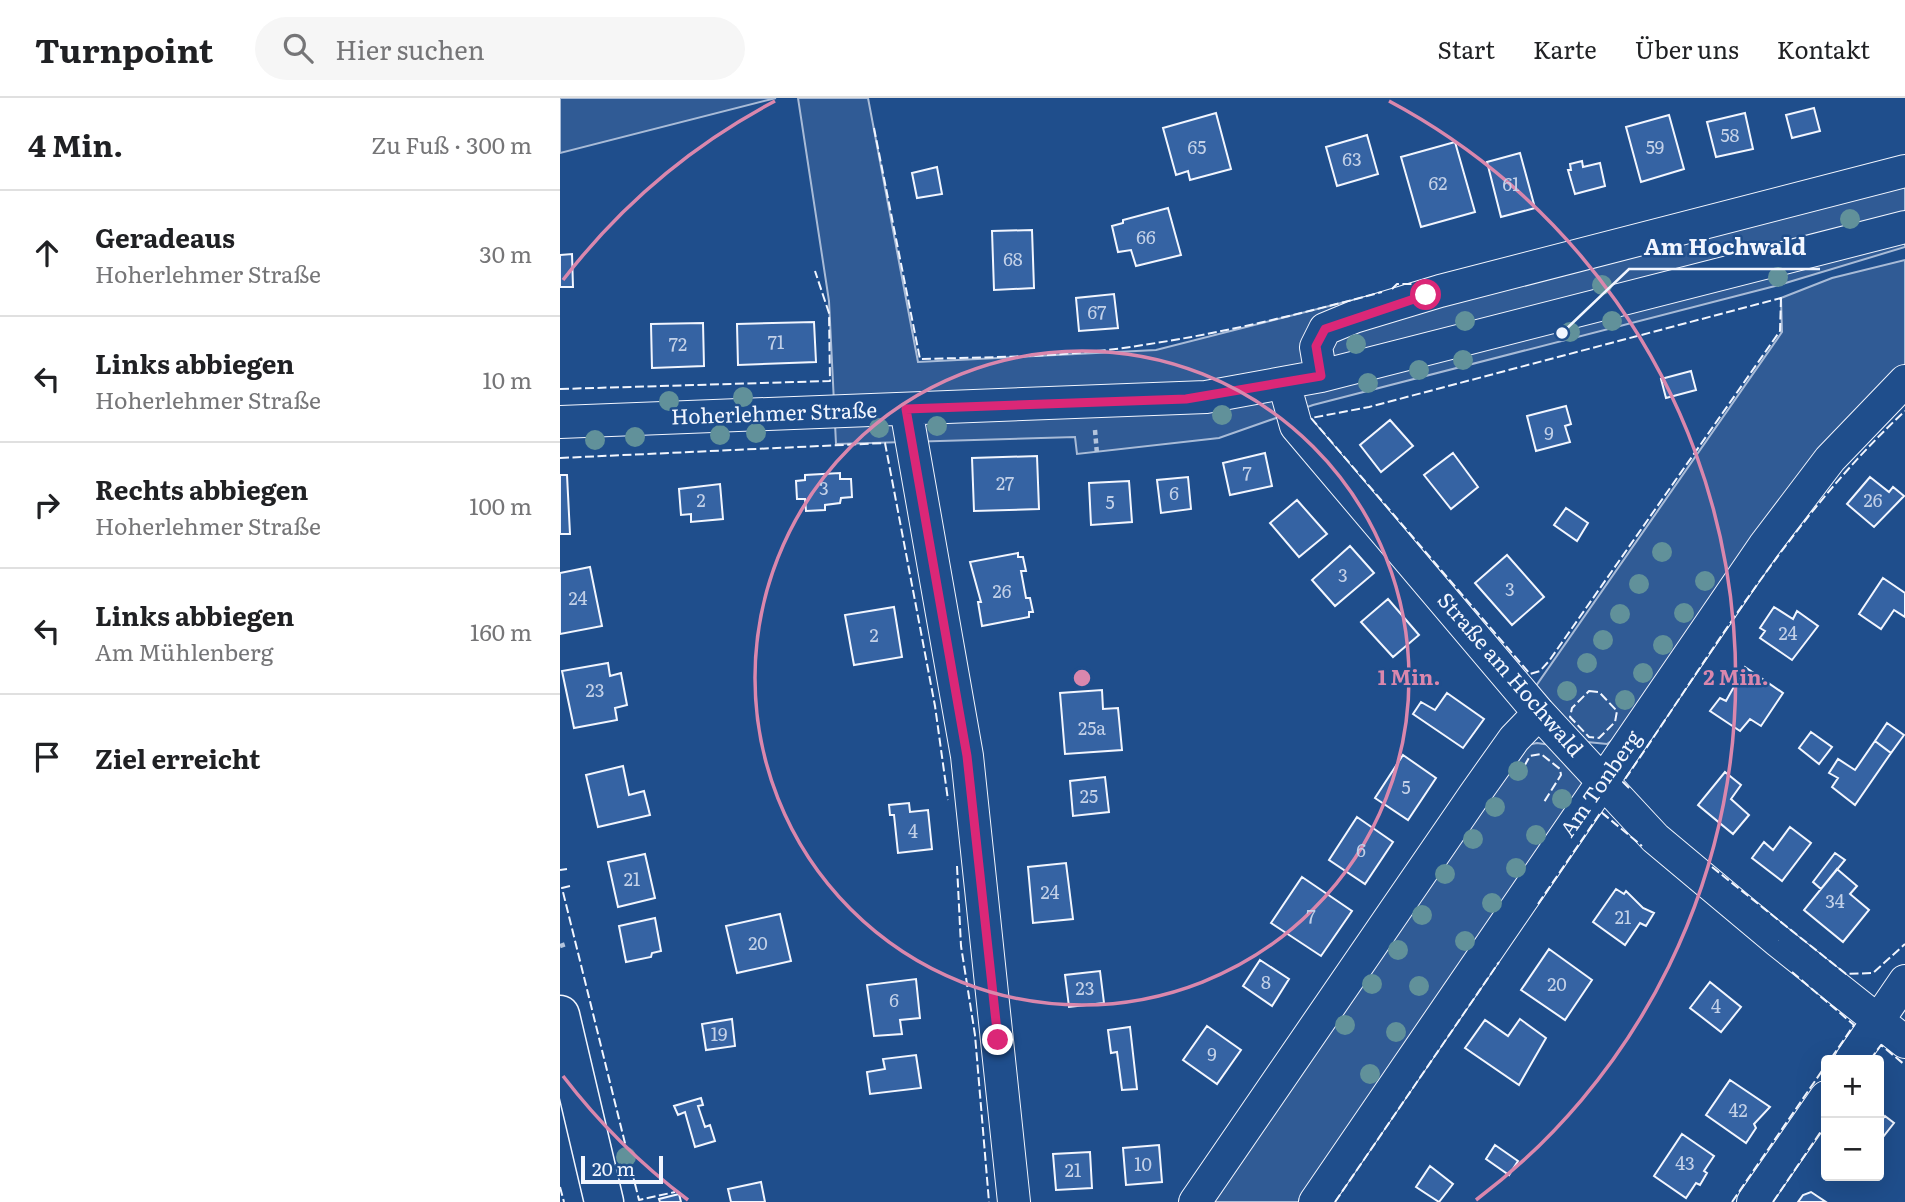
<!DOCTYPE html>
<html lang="de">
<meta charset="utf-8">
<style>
body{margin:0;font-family:Literata,serif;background:#f6f6f6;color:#202124}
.controls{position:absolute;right:21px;bottom:21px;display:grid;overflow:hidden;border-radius:7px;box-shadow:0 7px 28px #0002}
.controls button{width:63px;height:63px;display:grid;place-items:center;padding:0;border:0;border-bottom:2px solid #e0e0e0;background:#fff;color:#202124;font:35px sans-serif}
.scale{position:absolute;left:21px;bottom:18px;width:82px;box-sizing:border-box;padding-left:7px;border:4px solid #f2f6ff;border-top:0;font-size:19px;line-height:24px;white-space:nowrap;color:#f2f6ff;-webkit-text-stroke:5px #1f4e8c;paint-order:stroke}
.stop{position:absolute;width:21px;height:21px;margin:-16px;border:5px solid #db2777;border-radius:50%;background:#fff}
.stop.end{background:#db2777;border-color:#fff;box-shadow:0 2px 7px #0008}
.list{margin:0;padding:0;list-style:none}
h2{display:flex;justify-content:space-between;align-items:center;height:91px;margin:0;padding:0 28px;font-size:30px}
h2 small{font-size:23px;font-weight:400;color:#757577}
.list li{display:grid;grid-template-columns:46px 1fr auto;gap:21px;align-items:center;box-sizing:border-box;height:126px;padding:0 28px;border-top:2px solid #e0e0e0}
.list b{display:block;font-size:26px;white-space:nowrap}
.list p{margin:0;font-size:23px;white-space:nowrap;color:#757577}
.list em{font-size:23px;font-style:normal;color:#757577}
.icon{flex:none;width:38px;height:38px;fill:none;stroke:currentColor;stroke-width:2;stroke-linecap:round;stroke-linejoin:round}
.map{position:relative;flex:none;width:1345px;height:1104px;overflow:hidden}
header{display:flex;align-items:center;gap:42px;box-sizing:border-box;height:98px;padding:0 35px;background:#fff;border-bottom:2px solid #e0e0e0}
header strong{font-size:33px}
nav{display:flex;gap:38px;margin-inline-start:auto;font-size:24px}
.search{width:490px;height:63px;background:#f6f6f6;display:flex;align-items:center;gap:18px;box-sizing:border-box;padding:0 24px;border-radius:38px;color:#757577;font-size:26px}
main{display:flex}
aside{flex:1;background:#fff}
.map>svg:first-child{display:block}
.built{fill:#305b95;stroke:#a8bbd7;stroke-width:2}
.building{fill:#3563a3;stroke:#f2f6ff;stroke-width:2}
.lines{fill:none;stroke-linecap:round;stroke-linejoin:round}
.minor-casing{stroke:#f2f6ff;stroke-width:34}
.major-casing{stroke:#f2f6ff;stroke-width:41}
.path{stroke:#b3c4dc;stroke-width:4.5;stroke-dasharray:5 3.5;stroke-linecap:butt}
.minor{stroke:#1f4e8c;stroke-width:32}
.major{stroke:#1f4e8c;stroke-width:38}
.fence{stroke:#f2f6ff;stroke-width:2;stroke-dasharray:9 3.5;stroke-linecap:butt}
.tree{fill:#61919a}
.route{stroke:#db2777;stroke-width:9}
.ring{fill:none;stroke:#da87ad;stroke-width:3.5}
.labels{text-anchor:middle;stroke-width:5;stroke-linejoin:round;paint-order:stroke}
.number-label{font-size:18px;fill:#c3d1e8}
.street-label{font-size:21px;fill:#f2f6ff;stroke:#1f4e8c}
.centre{fill:#da87ad;stroke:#1f4e8c;stroke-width:3.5}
.ring-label{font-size:21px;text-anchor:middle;font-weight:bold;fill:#da87ad;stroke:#1f4e8c;stroke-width:5;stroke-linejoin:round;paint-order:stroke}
.leader{fill:none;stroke:#f2f6ff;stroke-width:2.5}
.callout-dot{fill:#f2f6ff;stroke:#1f4e8c;stroke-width:2.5}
.callout-label{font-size:23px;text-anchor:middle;font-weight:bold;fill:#f2f6ff;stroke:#1f4e8c;stroke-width:5;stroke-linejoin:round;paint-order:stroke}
</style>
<header>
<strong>Turnpoint</strong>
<div class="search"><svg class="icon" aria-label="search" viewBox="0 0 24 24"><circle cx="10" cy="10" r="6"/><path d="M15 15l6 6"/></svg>Hier suchen</div>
<nav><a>Start</a><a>Karte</a><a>Über uns</a><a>Kontakt</a></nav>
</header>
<main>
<aside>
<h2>4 Min.<small>Zu Fuß · 300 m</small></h2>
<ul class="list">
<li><svg class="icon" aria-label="ahead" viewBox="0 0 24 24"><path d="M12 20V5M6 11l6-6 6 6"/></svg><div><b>Geradeaus</b><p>Hoherlehmer Straße</p></div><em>30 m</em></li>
<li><svg class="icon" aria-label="left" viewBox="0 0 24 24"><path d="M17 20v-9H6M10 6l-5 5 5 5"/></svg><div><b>Links abbiegen</b><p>Hoherlehmer Straße</p></div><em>10 m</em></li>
<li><svg class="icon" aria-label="right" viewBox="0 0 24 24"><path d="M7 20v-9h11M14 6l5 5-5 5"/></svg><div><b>Rechts abbiegen</b><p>Hoherlehmer Straße</p></div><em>100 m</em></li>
<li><svg class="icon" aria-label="left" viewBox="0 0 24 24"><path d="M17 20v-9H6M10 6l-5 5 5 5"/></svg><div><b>Links abbiegen</b><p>Am Mühlenberg</p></div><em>160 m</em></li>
<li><svg class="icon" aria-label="arrive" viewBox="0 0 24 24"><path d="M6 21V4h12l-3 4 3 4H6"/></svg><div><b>Ziel erreicht</b></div></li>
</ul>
</aside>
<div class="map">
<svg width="1345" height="1104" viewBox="0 0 1345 1104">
<rect width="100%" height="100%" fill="#1f4e8c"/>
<path class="built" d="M0 0H216L0 55Z
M238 0H308L358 264 596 252 1345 62V114L1211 147 1345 142V149L1219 187 753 307 659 340 517 356 515 339 276 346 269 203Z
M1345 162V268L1317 292 1062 635 1047 646 1027 644 976 588 1222 234 1221 200 1272 180Z
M977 645 991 647 1019 675 1023 686 742 1104H643L961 648Z"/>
<path class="building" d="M1254 10 1260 33 1232 40 1226 17Z
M656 15 671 71 630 82 628 73 616 77 603 30Z
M1185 15 1193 51 1156 59 1147 24Z
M1109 17 1124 71 1081 84 1066 29Z
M807 37 818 76 777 88 766 49Z
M895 44 915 114 861 129 841 59Z
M960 55 975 110 941 119 927 64Z
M1022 63 1023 69 1040 65 1045 88 1015 96 1008 72H1011L1010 66Z
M377 69 382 96 357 100 352 75Z
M608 110 621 157 576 168 571 152 558 154 552 128 563 125V122Z
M472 132 474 190 434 192 432 133Z
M12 156 13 189H0V157Z
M554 196 558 230 519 233 516 200Z
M254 224 256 264 178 267 177 226Z
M143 225 144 268 92 270 91 226Z
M1131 273 1136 292 1106 300 1101 281Z
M1006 308 1011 326 1005 328 1010 344 976 353 967 318Z
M830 322 853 348 821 374 800 347Z
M705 355 712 388 670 397 663 365Z
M893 355 918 389 891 411 864 377Z
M477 358 479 411 414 413 412 360Z
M280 375V381H291L292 399 281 400 280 405 265 407V412L246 413 245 401H237L236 383 245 382V377Z
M0 377H7L10 436H0Z
M628 379 631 411 601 415 597 382Z
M1310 379 1329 394 1333 389 1344 398 1314 429 1287 406Z
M569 383 572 424 531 427 529 385Z
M160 386 163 421 131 424V416L121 417 119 391Z
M737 402 767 436 739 459 710 425Z
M1006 410 1028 425 1017 443 994 427Z
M790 448 814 475 775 508 752 482Z
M458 455V459H463L466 473H461L466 500H470L473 514H469V519L422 528 418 504H421L410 464Z
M947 457 984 499 952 527 915 485Z
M30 469 42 528 0 536V475Z
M1323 480 1345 495V519L1334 512 1321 531 1299 516Z
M828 501 859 537 833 559 801 524Z
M334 509 342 559 294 567 285 517Z
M1214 509 1233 521 1237 513 1258 528 1232 562 1200 540 1205 533 1200 530Z
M48 565 50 578 61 575 67 607 55 610 57 622 14 630 2 573Z
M1185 569 1223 595 1201 628 1190 621 1180 633 1150 613 1160 600 1166 603Z
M542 592 543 611 558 610 562 652 505 656 500 595Z
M887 595 924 621 903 650 853 616 861 604 875 612Z
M1327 625 1344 637 1331 655 1315 643Z
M1251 634 1272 649 1259 666 1239 650Z
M1315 643 1331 655 1295 707 1272 689 1278 680 1269 675 1278 661 1295 672Z
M843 657 876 680 848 722 815 700Z
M63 668 69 697 84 693 90 717 38 729 26 677Z
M1165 674 1181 687 1171 701 1189 717 1173 736 1138 707Z
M545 679 549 714 513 718 510 683Z
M349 705 350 714 368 712 372 751 338 755 334 717H330L329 707Z
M797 719 833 744 805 786 769 762Z
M1230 729 1251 745 1222 783 1192 760 1204 744 1213 752Z
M1275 755 1285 762 1261 791 1253 784Z
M85 756 95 800 58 809 48 764Z
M506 765 513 821 473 825 468 769Z
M1277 771 1297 788 1290 796 1309 812 1283 844 1244 812Z
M742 779 792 813 761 858 711 825Z
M1056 791 1064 796 1066 793 1083 810 1094 815 1086 828 1080 825 1065 847 1033 824Z
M220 816 231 863 177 875 166 828Z
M95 820 101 853 92 855 91 859 66 864 59 828Z
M989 851 1032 882 1005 922 961 892Z
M700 862 729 881 712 908 683 888Z
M540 873 544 905 509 909 505 877Z
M356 881 360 920 340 922 342 936 314 938 307 887Z
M1150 884 1181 909 1161 934 1130 910Z
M172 921 175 948 146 952 142 926Z
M960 921 986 940 959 987 905 950 925 922 948 938Z
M647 928 681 952 657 986 623 962Z
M570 929 577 991 562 992 557 954 551 955 548 932Z
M356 957 361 990 310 996 307 974 325 971 323 961Z
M1170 982 1210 1009 1194 1026 1196 1030 1186 1045 1146 1017Z
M141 1000 143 1007 138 1008 145 1029 150 1027 155 1043 135 1049 125 1014 118 1017 114 1008Z
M1325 1018 1334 1025 1319 1044V1020L1321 1023Z
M1122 1036 1154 1058 1144 1073 1147 1075 1140 1087 1136 1085 1126 1100 1094 1078Z
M599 1047 602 1084 566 1087 563 1050Z
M935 1047 958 1063 949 1077 926 1061Z
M530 1054 532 1090 496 1092 493 1056Z
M870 1068 893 1086 879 1104 856 1089Z
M201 1084 205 1104H171L168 1091Z
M1251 1094 1266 1104H1238L1243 1097Z
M119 1096 121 1104H100L99 1101Z"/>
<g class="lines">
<g class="minor-casing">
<path id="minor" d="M761 278 756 249 765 231 794 219 880 193 1345 73
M724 285 736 328 979 615 1095 740 1218 843 1345 944
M346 311 407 658 454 1104
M0 324 646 299 761 278 1345 129
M1291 962 1345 883
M635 1104 915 696 954 641 979 615
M755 1104 1204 448 1270 361 1345 283
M1193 1104 1266 999"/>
</g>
<g class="major-casing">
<path id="major" d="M0 917 44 1104"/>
</g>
<path class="path" d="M535 332 537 356
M0 848 6 846"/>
<use href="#minor" class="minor"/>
<use href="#major" class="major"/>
<path class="fence" d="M314 30 360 261C434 259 510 259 583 247 664 235 744 215 822 194
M832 191 837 186H853
M1221 200 1220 233 989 563 980 573 970 576 751 320 809 309Z
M0 291 270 283 269 215 255 173
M0 360 325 345 375 608 388 702
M1029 593 1039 594 1057 613 1055 624 1039 640 1029 639 1010 619 1012 610Z
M958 679 970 658 981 656 1000 671 1001 677 984 704
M1069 690 1063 684C1151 557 1231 419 1345 313
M397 768 401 848 415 937 429 1104
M1152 769 1286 876 1313 875 1345 846
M0 772 7 771
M10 788 2 790 79 1102 115 1094
M978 806 1041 714 1082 748
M1232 874 1294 927 1270 962
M1310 962 1321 947 1345 967
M0 1089 4 1104
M775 1104 939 864
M1172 1104 1266 967
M1213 1104 1266 1026"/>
</g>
<g class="tree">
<circle cx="1290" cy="121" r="10"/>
<circle cx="1218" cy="179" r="10"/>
<circle cx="1042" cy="187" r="10"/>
<circle cx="905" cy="223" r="10"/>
<circle cx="1052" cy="223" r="10"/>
<circle cx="1010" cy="234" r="10"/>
<circle cx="796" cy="246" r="10"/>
<circle cx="903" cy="262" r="10"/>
<circle cx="859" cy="272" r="10"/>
<circle cx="808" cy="285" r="10"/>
<circle cx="183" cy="299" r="10"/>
<circle cx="109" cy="303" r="10"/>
<circle cx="662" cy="317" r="10"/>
<circle cx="377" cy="328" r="10"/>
<circle cx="319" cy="330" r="10"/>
<circle cx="196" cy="335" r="10"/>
<circle cx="160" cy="337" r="10"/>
<circle cx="75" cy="339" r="10"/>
<circle cx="35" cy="342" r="10"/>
<circle cx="1102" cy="454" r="10"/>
<circle cx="1145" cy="483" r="10"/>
<circle cx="1079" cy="486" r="10"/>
<circle cx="1124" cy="515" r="10"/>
<circle cx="1060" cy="516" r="10"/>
<circle cx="1043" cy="542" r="10"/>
<circle cx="1103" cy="547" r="10"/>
<circle cx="1027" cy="565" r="10"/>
<circle cx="1083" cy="575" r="10"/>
<circle cx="1007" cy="593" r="10"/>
<circle cx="1065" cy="602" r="10"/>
<circle cx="958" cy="673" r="10"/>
<circle cx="1002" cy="701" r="10"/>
<circle cx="935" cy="709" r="10"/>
<circle cx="976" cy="737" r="10"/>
<circle cx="913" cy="741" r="10"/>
<circle cx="956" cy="770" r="10"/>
<circle cx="885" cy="776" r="10"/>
<circle cx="932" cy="805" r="10"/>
<circle cx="862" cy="817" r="10"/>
<circle cx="905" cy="843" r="10"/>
<circle cx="838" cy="852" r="10"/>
<circle cx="812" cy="886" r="10"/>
<circle cx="859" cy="888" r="10"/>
<circle cx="785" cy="927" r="10"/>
<circle cx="836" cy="934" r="10"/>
<circle cx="810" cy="976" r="10"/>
<circle cx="66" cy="1059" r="10"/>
</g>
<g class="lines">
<path class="route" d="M438 942 407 658 346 311 626 301 761 278 756 248 765 231 866 197"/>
</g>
<g class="ring">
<circle cx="522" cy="580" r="327"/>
<path d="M128 1102A654 654 0 0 1 3 978M3 182A654 654 0 0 1 215 3M829 3A654 654 0 0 1 916 1102"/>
</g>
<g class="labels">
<g class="number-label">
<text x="1170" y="44">58</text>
<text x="637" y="56">65</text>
<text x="1095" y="56">59</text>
<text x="792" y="68">63</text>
<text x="878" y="92">62</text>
<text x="951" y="93">61</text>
<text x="586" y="146">66</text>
<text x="453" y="168">68</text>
<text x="537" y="221">67</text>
<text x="216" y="251">71</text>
<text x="118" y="253">72</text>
<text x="989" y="342">9</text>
<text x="687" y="382">7</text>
<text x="445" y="392">27</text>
<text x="264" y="397">3</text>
<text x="614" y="402">6</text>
<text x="141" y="409">2</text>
<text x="1313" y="409">26</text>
<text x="550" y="411">5</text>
<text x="783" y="484">3</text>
<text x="950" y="498">3</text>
<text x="442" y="500">26</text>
<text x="18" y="507">24</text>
<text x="1228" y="542">24</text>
<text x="314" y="544">2</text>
<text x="35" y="599">23</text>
<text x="532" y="637">25a</text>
<text x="846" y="696">5</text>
<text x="529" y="705">25</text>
<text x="353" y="740">4</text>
<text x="801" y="759">6</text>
<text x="72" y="788">21</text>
<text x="490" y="801">24</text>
<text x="1275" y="810">34</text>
<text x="751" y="825">7</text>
<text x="1063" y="826">21</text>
<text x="198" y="852">20</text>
<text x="706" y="891">8</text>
<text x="997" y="893">20</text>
<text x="525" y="897">23</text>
<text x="334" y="909">6</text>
<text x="1156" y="915">4</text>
<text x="159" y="943">19</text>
<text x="652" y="963">9</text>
<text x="1178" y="1019">42</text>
<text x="1125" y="1072">43</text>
<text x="583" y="1073">10</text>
<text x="513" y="1079">21</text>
</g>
<g class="street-label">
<text transform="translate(214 316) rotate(-2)" y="7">Hoherlehmer Straße</text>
<text transform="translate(950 577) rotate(49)" y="7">Straße am Hochwald</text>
<text transform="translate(1041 686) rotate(-55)" y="7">Am Tonberg</text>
</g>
</g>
<circle cx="522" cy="580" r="10" class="centre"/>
<g class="ring-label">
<text x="849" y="587">1 Min.</text>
<text x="1176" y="587">2 Min.</text>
</g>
<path class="leader" d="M1002 235L1069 171H1260"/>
<circle class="callout-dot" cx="1002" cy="235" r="7"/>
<g class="callout-label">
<text x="1165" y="157">Am Hochwald</text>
</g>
</svg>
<div class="controls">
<button>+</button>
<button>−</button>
</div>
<div class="scale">20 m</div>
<div class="stop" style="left:866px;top:197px"></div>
<div class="stop end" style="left:438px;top:942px"></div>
</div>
</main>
